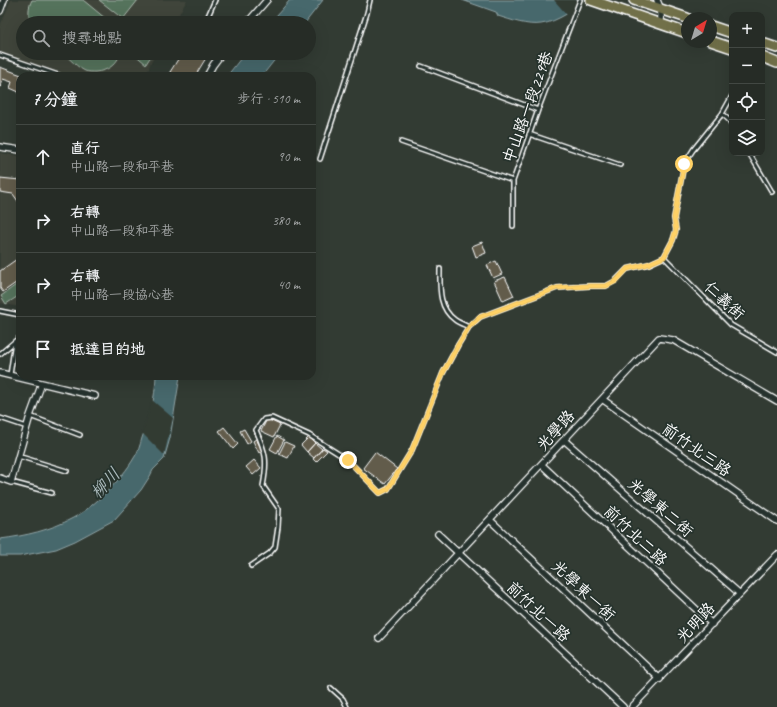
<!DOCTYPE html>
<html lang="zh-TW">
<meta charset="utf-8">
<style>
body{margin:0;font-family:Caveat,"LXGW WenKai TC",sans-serif;background:#323832;color:#f1f3f6}
.controls{position:absolute;right:12px;top:12px;display:grid;overflow:hidden;border-radius:8px;box-shadow:0 4px 16px #0002}
.controls button{width:36px;height:36px;display:grid;place-items:center;padding:0;border:0;border-bottom:1px solid #424843;background:#262c26;color:#f1f3f6;font:20px sans-serif}
.compass{position:absolute;left:681px;top:12px;width:36px;height:36px;border-radius:50%;background:#262c26;box-shadow:0 4px 16px #0002;rotate:38deg}
.stop{position:absolute;width:12px;height:12px;margin:-9px;border:3px solid #ffd166;border-radius:50%;background:#fff}
.stop.end{background:#ffd166;border-color:#fff;box-shadow:0 1px 4px #0008}
.list{margin:0;padding:0;list-style:none}
h2{display:flex;justify-content:space-between;align-items:center;height:52px;margin:0;padding:0 16px;font-size:17px}
h2 small{font-size:13px;font-weight:400;color:#a4a7a7}
.list li{display:grid;grid-template-columns:26px 1fr auto;gap:12px;align-items:center;box-sizing:border-box;height:64px;padding:0 16px;border-top:1px solid #424843}
.list b{display:block;font-size:15px;white-space:nowrap}
.list p{margin:0;font-size:13px;white-space:nowrap;color:#a4a7a7}
.list em{font-size:13px;font-style:normal;color:#a4a7a7}
.icon{flex:none;width:22px;height:22px;fill:none;stroke:currentColor;stroke-width:2;stroke-linecap:round;stroke-linejoin:round}
.map{position:relative;flex:none;width:777px;height:707px;overflow:hidden}
.search{position:absolute;background:#262c26;box-shadow:0 4px 16px #0002;left:16px;top:16px;width:300px;height:44px;display:flex;align-items:center;gap:10px;box-sizing:border-box;padding:0 14px;border-radius:22px;color:#a4a7a7;font-size:15px}
.panel{position:absolute;background:#262c26;box-shadow:0 4px 16px #0002;left:16px;top:72px;width:300px;height:308px;border-radius:12px}
.map>svg:first-child{display:block}
.built{fill:#40453a}
.green{fill:#55735c;stroke:#aab9ae}
.water{fill:#46686c;stroke:#90a4a7}
.pier{fill:#323b33}
.building{fill:#625c4b;stroke:#fff}
.lines{fill:none;stroke-linecap:round;stroke-linejoin:round}
.service-casing{stroke:#fff;stroke-width:6}
.minor-casing{stroke:#fff;stroke-width:8}
.primary-casing{stroke:#fff;stroke-width:12}
.service{stroke:#26332d;stroke-width:3}
.minor{stroke:#26332d;stroke-width:5.5}
.primary{stroke:#71704a;stroke-width:9}
.route{stroke:#ffd166;stroke-width:5}
.labels{text-anchor:middle;stroke-width:3.5;stroke-linejoin:round;paint-order:stroke}
.street-label{font-size:16px;fill:#fff;stroke:#26332d}
.water-label{font-size:17px;font-style:italic;fill:#acbbbd;stroke:#26332d}
</style>
<div class="map">
<svg width="777" height="707" viewBox="0 0 777 707">
<rect width="100%" height="100%" fill="#323b33"/>
<filter id="ink" filterUnits="userSpaceOnUse"><feTurbulence type="fractalNoise" baseFrequency=".025" numOctaves="2"/><feDisplacementMap in="SourceGraphic" scale="8" xChannelSelector="R" yChannelSelector="G"/><feConvolveMatrix kernelMatrix="1 2 1 2 8 2 1 2 1" color-interpolation-filters="sRGB"/></filter>
<g filter="url(#ink)">
<path class="built" d="M11 0H187L174 23H23V53H157L150 64 147 76H68L0 52V26Z
M0 153 20 156V307L0 303Z"/>
<path class="green" d="M32 0H83L111 23H31C28 15 28 7 32 0Z
M99 0H138L123 19Z
M63 53H121C116 65 108 71 95 72 91 72 88 72 85 71 77 67 70 59 63 53Z
M133 53H148L151 56 146 64Z
M20 282V295L6 304 1 296Z"/>
<path class="water" d="M290 0H323L305 23H270Z
M462 0H589C575 8 558 22 541 24 527 26 511 20 498 16L496 12Z
M245 53H280L262 76H227Z
M156 376H180L170 438 164 459 153 470 150 476 141 490 114 520 75 541 56 549 20 556H0V539C25 536 51 530 73 518 94 507 122 479 134 458 138 453 140 445 142 438 150 416 155 400 156 376Z"/>
<path class="pier" d="M554 0H591L567 15Z
M152 400 173 418 164 455 142 433Z"/>
<path class="building" d="M182 53H209L195 76H177L170 72Z
M0 67 24 76H20V95L18 94 19 92 10 88 12 82 3 79 0 88Z
M0 178 20 180V204L13 194 0 192Z
M482 242 486 253 476 257 472 246Z
M17 259 20 264V280L3 292 0 288V271Z
M496 261 502 274 493 278 487 265Z
M505 277 514 296 503 301 494 281Z
M267 419 280 425 274 437 261 431Z
M224 427 238 444 233 449 219 431Z
M244 429 251 441 247 444 240 431Z
M277 436 284 440 277 453 270 449Z
M309 437 315 443 307 452 301 445Z
M256 439 263 451 259 453 253 441Z
M285 442 294 446 288 458 279 454Z
M315 443 322 449 314 458 307 452Z
M323 448 327 451 316 462 313 459Z
M375 452 397 469 385 484 363 468Z
M254 460 261 468 253 475 246 467Z"/>
<g class="lines">
<g class="service-casing">
<path id="service" d="M205 23 215 0
M0 55 61 76
M421 66 538 110
M722 114 729 120 732 125
M529 134 620 165
M401 142 513 181
M749 153 772 192
M320 159 367 13 370 0
M513 226V181L538 110 580 0
M664 257 731 325 777 352
M440 269C440 287 438 308 455 320 459 323 465 325 469 327
M0 311 20 315
M0 354 20 337
M10 375 15 341
M30 416 80 435
M0 418 27 427
M18 456 67 471
M11 482 52 493
M251 566 270 553 275 547 278 527 279 509 263 486C268 460 266 453 256 430L264 419 272 418 309 435 348 460 380 493 388 489 412 450 443 373 458 345 469 327 480 317 557 288 589 286H606L615 281 627 269 649 264 664 257 673 240 676 230 674 218 684 164 693 150 722 114 732 96
M331 688 343 699 347 707"/>
</g>
<g class="minor-casing">
<path id="minor" d="M657 0 661 10V25
M0 11 4 0
M247 23 267 0
M207 76 213 65 222 53
M0 147 20 150
M0 373 95 396
M602 399 777 521
M564 440 740 594
M542 465 712 624
M0 478 11 482 30 416 42 383
M490 520 660 679
M438 534 623 707
M379 638 659 338 673 340 777 401
M632 707 777 555"/>
</g>
<g class="primary-casing">
<path id="primary" d="M591 0 687 33
M634 0 687 18
M711 26 732 33
M711 41 732 48
M762 43 777 48
M762 57 777 63"/>
</g>
<use href="#service" class="service"/>
<use href="#minor" class="minor"/>
<use href="#primary" class="primary"/>
</g>
</g>
<g class="lines" filter="url(#ink)">
<path class="route" d="M348 460 380 493 388 489 412 450 443 373 458 345 469 327 480 317 557 288 589 286H606L616 281 627 269 648 264 664 257 673 240 676 230 674 218 684 164"/>
</g>
<g class="labels">
<g class="street-label">
<text transform="translate(527 107) rotate(-70)" y="6">中山路一段229巷</text>
<text transform="translate(725 300) rotate(43)" y="6">仁義街</text>
<text transform="translate(555 430) rotate(-48)" y="6">光學路</text>
<text transform="translate(697 449) rotate(35)" y="6">前竹北三路</text>
<text transform="translate(661 507) rotate(41)" y="6">光學東二街</text>
<text transform="translate(636 535) rotate(43)" y="6">前竹北二路</text>
<text transform="translate(584 590) rotate(43)" y="6">光學東一街</text>
<text transform="translate(539 611) rotate(43)" y="6">前竹北一路</text>
<text transform="translate(695 622) rotate(-47)" y="6">光明路</text>
</g>
<g class="water-label">
<text transform="translate(105 483) rotate(-47)" y="6">柳川</text>
</g>
</g>
</svg>
<div class="controls">
<button>+</button>
<button>−</button>
<button><svg class="icon" aria-label="locate" viewBox="0 0 24 24"><circle cx="12" cy="12" r="6"/><path d="M12 2v4M12 18v4M2 12h4M18 12h4"/></svg></button>
<button><svg class="icon" aria-label="layers" viewBox="0 0 24 24"><path d="M12 4l9 5-9 5-9-5zM3 14l9 5 9-5"/></svg></button>
</div>
<svg class="compass" viewBox="-18 -18 36 36"><path d="M0-13l5 13h-10z" fill="#e53935"/><path d="M0 13l5-13h-10z" fill="#a4a7a7"/></svg>
<div class="stop" style="left:684px;top:164px"></div>
<div class="stop end" style="left:348px;top:460px"></div>
<div class="search"><svg class="icon" aria-label="search" viewBox="0 0 24 24"><circle cx="10" cy="10" r="6"/><path d="M15 15l6 6"/></svg>搜尋地點</div>
<section class="panel">
<h2>7 分鐘<small>步行 · 510 m</small></h2>
<ul class="list">
<li><svg class="icon" aria-label="ahead" viewBox="0 0 24 24"><path d="M12 20V5M6 11l6-6 6 6"/></svg><div><b>直行</b><p>中山路一段和平巷</p></div><em>90 m</em></li>
<li><svg class="icon" aria-label="right" viewBox="0 0 24 24"><path d="M7 20v-9h11M14 6l5 5-5 5"/></svg><div><b>右轉</b><p>中山路一段和平巷</p></div><em>380 m</em></li>
<li><svg class="icon" aria-label="right" viewBox="0 0 24 24"><path d="M7 20v-9h11M14 6l5 5-5 5"/></svg><div><b>右轉</b><p>中山路一段協心巷</p></div><em>40 m</em></li>
<li><svg class="icon" aria-label="arrive" viewBox="0 0 24 24"><path d="M6 21V4h12l-3 4 3 4H6"/></svg><div><b>抵達目的地</b></div></li>
</ul>
</section>
</div>
